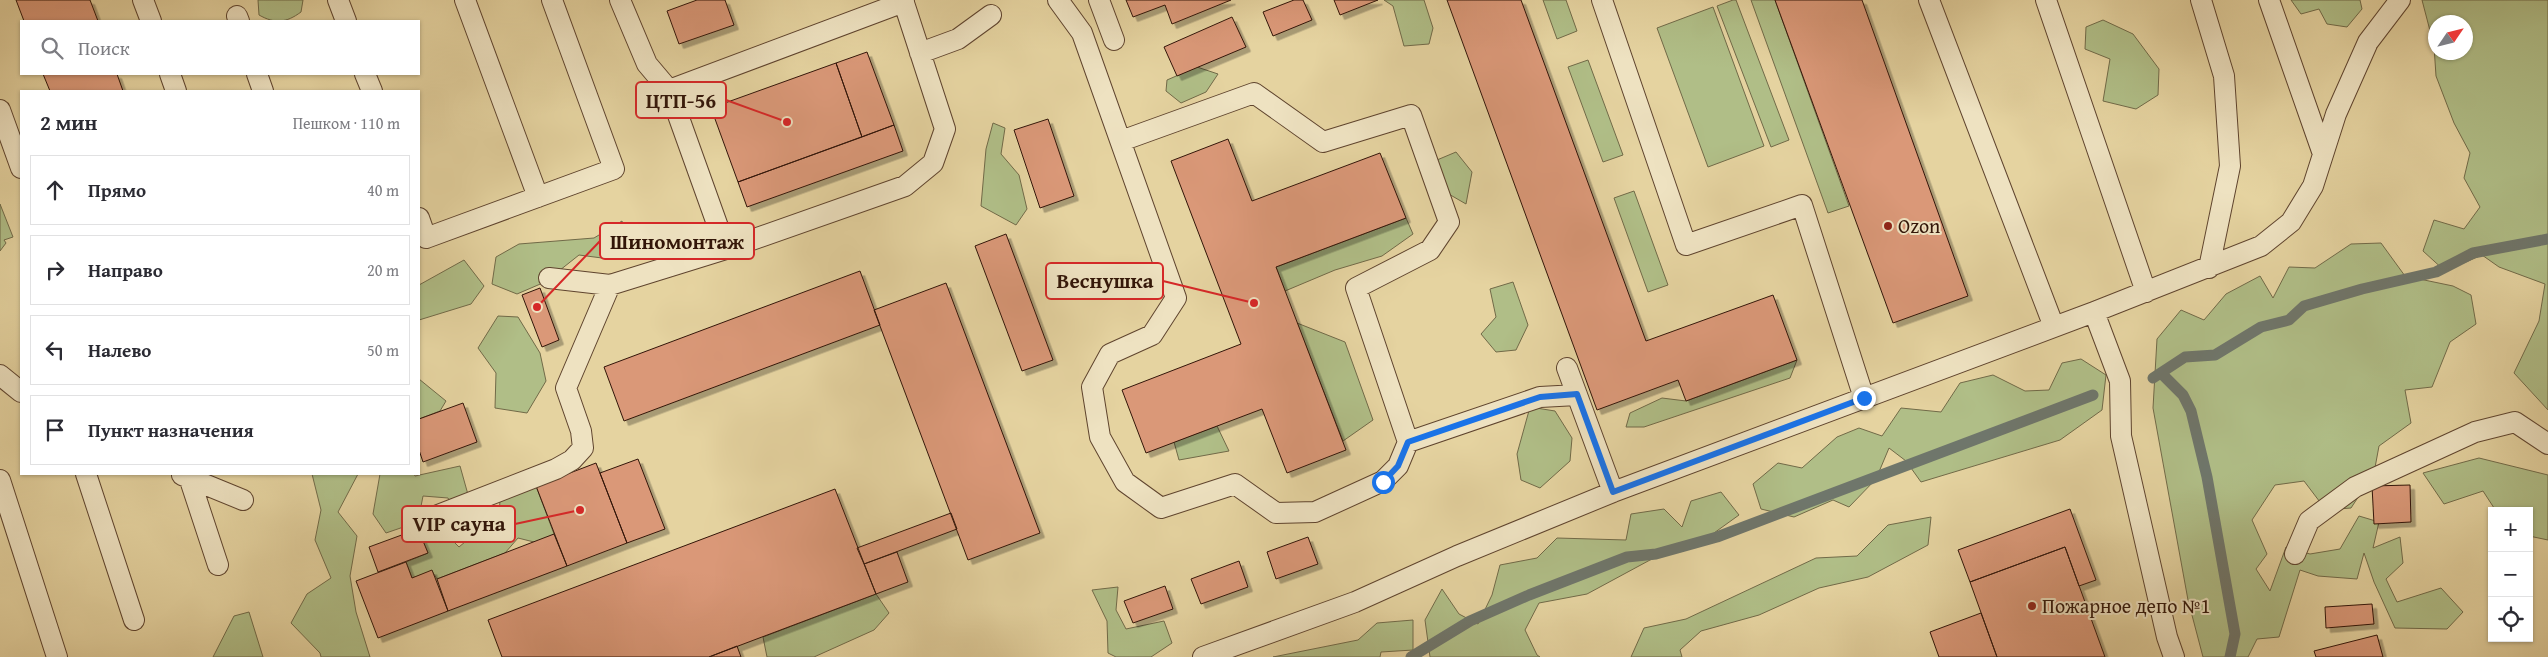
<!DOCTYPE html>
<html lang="ru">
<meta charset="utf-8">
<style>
body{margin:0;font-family:"Gentium Book Plus",serif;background:#f2f2f3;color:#2b2b33}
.controls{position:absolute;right:15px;bottom:15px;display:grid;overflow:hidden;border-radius:0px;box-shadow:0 1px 4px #0004}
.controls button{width:45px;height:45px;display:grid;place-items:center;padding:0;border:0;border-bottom:1px solid #e1e1e2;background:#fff;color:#2b2b33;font:25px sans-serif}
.compass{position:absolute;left:2428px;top:15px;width:45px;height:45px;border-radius:50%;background:#fff;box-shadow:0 1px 4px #0004;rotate:55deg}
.stop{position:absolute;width:15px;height:15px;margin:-11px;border:4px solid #1a73e8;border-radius:50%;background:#fff}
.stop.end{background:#1a73e8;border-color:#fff;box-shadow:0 1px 5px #0008}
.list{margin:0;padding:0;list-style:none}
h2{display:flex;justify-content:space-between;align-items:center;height:65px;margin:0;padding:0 20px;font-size:21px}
h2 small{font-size:16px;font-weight:400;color:#7c7c81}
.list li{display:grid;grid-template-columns:32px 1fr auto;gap:15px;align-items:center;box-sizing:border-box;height:70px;margin:0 10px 10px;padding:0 10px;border:1px solid #e1e1e2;border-radius:0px}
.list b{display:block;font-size:19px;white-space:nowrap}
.list em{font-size:16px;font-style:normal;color:#7c7c81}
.icon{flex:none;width:28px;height:28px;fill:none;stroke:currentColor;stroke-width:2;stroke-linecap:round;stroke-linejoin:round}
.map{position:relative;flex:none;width:2548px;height:657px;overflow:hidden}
.search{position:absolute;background:#fff;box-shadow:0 1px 4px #0004;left:20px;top:20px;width:400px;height:55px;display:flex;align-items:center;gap:12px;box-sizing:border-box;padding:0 18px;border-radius:0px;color:#7c7c81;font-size:19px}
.panel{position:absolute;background:#fff;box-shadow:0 1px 4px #0004;left:20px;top:90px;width:400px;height:385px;border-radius:0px}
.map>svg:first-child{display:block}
.green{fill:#b0be87;stroke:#716a48;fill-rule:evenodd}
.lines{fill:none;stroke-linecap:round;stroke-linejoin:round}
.stream{stroke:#6f766b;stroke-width:11}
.building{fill:#da9878;stroke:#321508;filter:url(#shadow)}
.service-casing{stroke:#5f442e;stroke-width:22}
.service{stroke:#eee2c1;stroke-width:20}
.route{stroke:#1a73e8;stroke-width:6}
.poi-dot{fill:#8f2418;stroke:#eee2c1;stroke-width:2}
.labels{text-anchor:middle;stroke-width:4;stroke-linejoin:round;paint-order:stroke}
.poi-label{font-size:20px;fill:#321508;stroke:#eee2c1;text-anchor:start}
.leader{fill:none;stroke:#d62828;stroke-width:2}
.callout-dot{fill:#d62828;stroke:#eee2c1;stroke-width:2}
.callout{fill:#eee2c1;stroke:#d62828;stroke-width:2}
.callout-label{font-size:21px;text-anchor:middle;font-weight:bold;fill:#321508}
</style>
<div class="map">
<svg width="2548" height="657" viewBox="0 0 2548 657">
<defs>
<filter id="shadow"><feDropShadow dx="4.5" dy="4.5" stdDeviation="0" flood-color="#0004"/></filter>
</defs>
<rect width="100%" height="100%" fill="#e5d3a0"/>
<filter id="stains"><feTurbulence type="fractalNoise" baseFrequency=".004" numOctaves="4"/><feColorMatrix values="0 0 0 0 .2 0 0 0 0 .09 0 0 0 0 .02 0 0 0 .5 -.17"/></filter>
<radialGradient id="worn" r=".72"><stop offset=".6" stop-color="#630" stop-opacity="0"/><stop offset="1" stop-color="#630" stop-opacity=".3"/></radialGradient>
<path class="green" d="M258 0H303L301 12C286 23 275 24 259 15Z
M1384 0H1424L1433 28 1429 44 1404 46 1393 6Z
M1543 0H1566L1577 31 1557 39Z
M1733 0H1736L1789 140 1771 147 1717 6Z
M1751 0H1775L1849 206 1828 213Z
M2291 0H2360L2362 9 2347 27 2327 24 2319 9 2301 14Z
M2422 0H2548V410L2514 373 2539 321 2545 284 2499 267 2482 255 2445 271 2423 251 2434 220 2464 229 2480 207 2464 178 2470 153 2454 123 2436 76 2434 46ZM2436 22H2466V52H2436Z
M1713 7 1764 146 1708 167 1657 28Z
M2103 20 2133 34 2159 69 2158 95 2136 109 2103 101 2110 59 2085 49 2086 27Z
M1588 60 1623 155 1603 162 1568 67Z
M1197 67 1218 74 1206 92 1181 103 1166 91 1167 80Z
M993 123 1005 128 1001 154 1019 175 1027 209 1016 225 981 206 986 149Z
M1456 152 1472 172 1466 204 1447 193 1437 160Z
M1634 191 1668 285 1648 292 1614 198Z
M0 204 13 237 4 240 6 243 0 251Z
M1406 218 1413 234 1382 256 1335 270 1285 291 1276 267Z
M622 221 627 241 602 258 579 255 545 282 517 294 492 284 496 257 519 244 594 238Z
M2381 243 2405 276 2453 286 2471 295 2476 324 2450 342 2432 387 2405 390 2411 423 2379 446 2374 473 2351 508 2326 510 2304 481 2275 485 2252 520 2267 554 2256 569 2270 591 2286 547 2310 554 2340 549 2359 516 2379 522 2373 548 2400 537 2403 563 2386 579 2397 602 2441 588 2463 612 2447 629 2395 628 2374 582 2364 553 2357 579 2318 576 2300 570 2279 637 2257 639 2248 657H2203L2188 600 2153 408 2157 339 2181 310 2204 320 2226 294 2260 276 2273 298 2289 267 2315 268 2351 244Z
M464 260 484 286 471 304 419 320V285Z
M1513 282 1528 325 1516 350 1496 352 1481 334 1496 317 1490 289Z
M498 316 518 317 540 353 546 381 527 413 495 408 496 373 478 348Z
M1297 323 1345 342 1373 420 1343 441Z
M2081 359 2106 375 2102 410 2060 440 1921 482 1906 461 1889 448 1876 479 1849 507 1833 500 1794 517 1761 509 1753 484 1778 463 1802 468 1837 437 1859 428 1882 436 1901 408 1941 412 1960 383 1993 375 2025 391 2049 390 2062 363Z
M1797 360 1790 378 1644 427H1626L1630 413 1662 398 1686 401Z
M419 379 446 401 440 411 419 419Z
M1530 407 1555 411 1572 438 1570 461 1540 488 1521 480 1517 454Z
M1217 426 1229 451 1179 460 1174 442Z
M2479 458 2548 475V540L2529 536V511H2496L2483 491 2444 504 2423 473Z
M460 466 474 516 498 543 500 499 536 486 554 534 538 543 518 538 505 553 437 579 432 571 412 578 406 562 428 553 423 541 436 524 459 547 472 536 448 498 423 496 418 522 386 533 373 514 380 474H414L415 476Z
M312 474H358L338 512 357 536 350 576 356 612 370 657H321L320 653 291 623 307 594 331 578 315 540 321 510Z
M1721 492 1739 515 1707 538 1650 560 1587 594 1539 603 1525 630 1537 655 1540 657H1430L1425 620 1442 589 1459 614 1478 624 1492 595 1500 565 1537 558 1557 538 1626 540 1631 514 1664 509 1682 527 1691 501Z
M1931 517 1928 545 1868 577 1819 588 1759 615 1701 631 1680 650 1682 657H1631L1644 628 1686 619 1816 558 1857 556 1888 525Z
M1118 587 1116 610 1126 629 1164 621 1172 643 1151 657H1116L1108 653 1107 621 1092 590Z
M876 594 889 613 874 630 814 657H767L763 637Z
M249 612 263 657H213L234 616Z
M1413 620V650L1381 652 1380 657H1273L1358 640 1377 623Z"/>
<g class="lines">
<path class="stream" d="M2161 373 2183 395 2191 411 2207 477 2235 634 2230 657
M2153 378 2185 357 2215 355 2261 327 2289 320 2304 306 2362 289 2436 272 2473 253 2548 239
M1411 657 1470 621 1529 595 1627 557 1656 554 1717 537 2093 395"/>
</g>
<path class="building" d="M16 0H90L98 21H24Z
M697 0H725L734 25 679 44 667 11Z
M1126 0H1231L1172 24 1165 5 1133 17Z
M1294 0H1303L1312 20 1273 36 1263 12Z
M1334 0H1378L1340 15Z
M1447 0H1521L1646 341 1773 295 1797 360 1686 401 1678 380 1597 410Z
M1775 0H1862L1968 296 1893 323Z
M1232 17 1246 47 1177 76 1164 47Z
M867 52 894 125 862 137 836 63Z
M836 63 862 137 738 182 711 108Z
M43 74H117L123 91H50Z
M1048 119 1074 196 1040 208 1014 130Z
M894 125 903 151 747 207 738 182Z
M1228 139 1252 201 1380 153 1406 218 1276 267 1346 450 1287 473 1262 409 1146 453 1122 390 1241 344 1171 161Z
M1006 234 1053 360 1022 371 975 246Z
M860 271 880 325 624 421 604 367Z
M946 283 1040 533 968 560 874 310Z
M540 288 559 340 542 347 522 295Z
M463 403 477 442 423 462 419 450V419Z
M638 459 665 529 627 543 600 473Z
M596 463 627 543 567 566 536 486Z
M2410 485 2411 522 2374 524 2372 486Z
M835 489 876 594 709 657H502L488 620Z
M2070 509 2096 580 2079 586 2065 547 1970 582 1958 550Z
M951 513 957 529 864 564 857 548Z
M418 529 428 553 378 572 369 547Z
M554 534 567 566 448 611 437 579Z
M1308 537 1318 564 1276 579 1267 552Z
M2065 547 2105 657H1997L1970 582Z
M897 552 908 582 876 594 864 564Z
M1239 561 1248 587 1201 604 1191 579Z
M406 562 412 578 432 570 448 611 378 638 356 581Z
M1165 586 1173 609 1133 623 1124 601Z
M2372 604 2374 624 2326 628 2325 607Z
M1981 613 1997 657H1939L1930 632Z
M2377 635 2383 657H2316L2314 651Z
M737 646 741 657H709Z"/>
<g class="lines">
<g class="service-casing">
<path id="service" d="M143 0 151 21
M338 0 346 21
M465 0 538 197
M620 0 647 64 669 90 726 249
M1058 0 1082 33 1176 298 1152 335 1110 354 1092 387 1100 437 1125 482 1161 508 1235 484 1276 513 1315 512 1383 481 1398 466 1408 442 1356 288 1430 250 1449 222 1411 115 1323 142 1254 93 1121 141
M1099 0 1114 40
M1602 0 1686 245 1802 205 1864 398
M1929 0 2054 327
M2046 0 2146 292
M2201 0 2224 76 2230 166 2209 268
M2269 0 2323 154
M237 16 239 21
M920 53 958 39 991 15
M170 74 176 91
M257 74 263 91
M365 74 372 91
M669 90 904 2
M0 110 21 168
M419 218 426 238 614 169 552 0
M549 278 610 285 726 249 905 186 933 163 945 129 903 0
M2094 312 2120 381 2121 436 2167 637 2174 657
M1567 368 1613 492
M0 375 21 392
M1408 442 1540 397 1577 395
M86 474 134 620
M188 474 218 565
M182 475 243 500
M0 480 57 657
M438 515 556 469 572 460 583 448 581 431 566 388 610 285
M2295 554 2309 521 2355 487 2475 432 2515 422 2548 444
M1203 657 1355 602 1457 556 1613 492 2094 312 2261 246 2291 222 2313 186 2336 114 2368 42 2400 0"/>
</g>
<use href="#service" class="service"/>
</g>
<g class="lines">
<path class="route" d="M1383 482 1398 466 1408 442 1540 397 1577 394 1613 492 1864 398"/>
</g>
<g class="poi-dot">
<circle cx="1888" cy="226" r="5"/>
<circle cx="2032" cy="606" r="5"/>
</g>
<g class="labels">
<g class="poi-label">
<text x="1898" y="233">Ozon</text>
<text x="2042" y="613">Пожарное депо №1</text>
</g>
</g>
<path class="leader" d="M787 122L726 100M537 307L600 241M1254 303L1163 281M580 510L515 524"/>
<g class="callout-dot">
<circle cx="787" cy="122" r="5"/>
<circle cx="537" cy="307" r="5"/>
<circle cx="1254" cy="303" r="5"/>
<circle cx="580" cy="510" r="5"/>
</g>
<g class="callout">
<rect x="636" y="82" width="90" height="36" rx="5"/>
<rect x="600" y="223" width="154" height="36" rx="5"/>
<rect x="1046" y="263" width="117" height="36" rx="5"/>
<rect x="402" y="506" width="113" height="36" rx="5"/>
</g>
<g class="callout-label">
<text x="681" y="108">ЦТП-56</text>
<text x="677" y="249">Шиномонтаж</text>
<text x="1105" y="288">Веснушка</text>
<text x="459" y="531">VIP сауна</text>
</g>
<rect width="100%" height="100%" filter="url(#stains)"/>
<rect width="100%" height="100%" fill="url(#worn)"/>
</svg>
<div class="controls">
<button>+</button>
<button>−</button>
<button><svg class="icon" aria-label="locate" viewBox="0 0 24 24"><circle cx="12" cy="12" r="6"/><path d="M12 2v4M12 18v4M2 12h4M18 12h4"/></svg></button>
</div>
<svg class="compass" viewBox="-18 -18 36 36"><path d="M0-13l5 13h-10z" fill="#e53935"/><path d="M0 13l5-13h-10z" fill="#7c7c81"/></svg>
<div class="stop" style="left:1383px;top:482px"></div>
<div class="stop end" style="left:1864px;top:398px"></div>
<div class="search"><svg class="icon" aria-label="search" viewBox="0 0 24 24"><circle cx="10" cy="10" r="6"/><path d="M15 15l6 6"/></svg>Поиск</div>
<section class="panel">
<h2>2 мин<small>Пешком · 110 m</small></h2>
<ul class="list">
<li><svg class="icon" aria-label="ahead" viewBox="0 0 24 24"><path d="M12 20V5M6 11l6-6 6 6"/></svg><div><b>Прямо</b></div><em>40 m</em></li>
<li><svg class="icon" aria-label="right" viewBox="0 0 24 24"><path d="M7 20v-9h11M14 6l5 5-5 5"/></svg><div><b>Направо</b></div><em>20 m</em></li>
<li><svg class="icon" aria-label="left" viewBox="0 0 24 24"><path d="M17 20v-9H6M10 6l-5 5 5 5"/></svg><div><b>Налево</b></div><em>50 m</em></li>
<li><svg class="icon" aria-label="arrive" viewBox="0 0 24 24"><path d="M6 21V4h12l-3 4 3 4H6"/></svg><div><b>Пункт назначения</b></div></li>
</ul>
</section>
</div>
